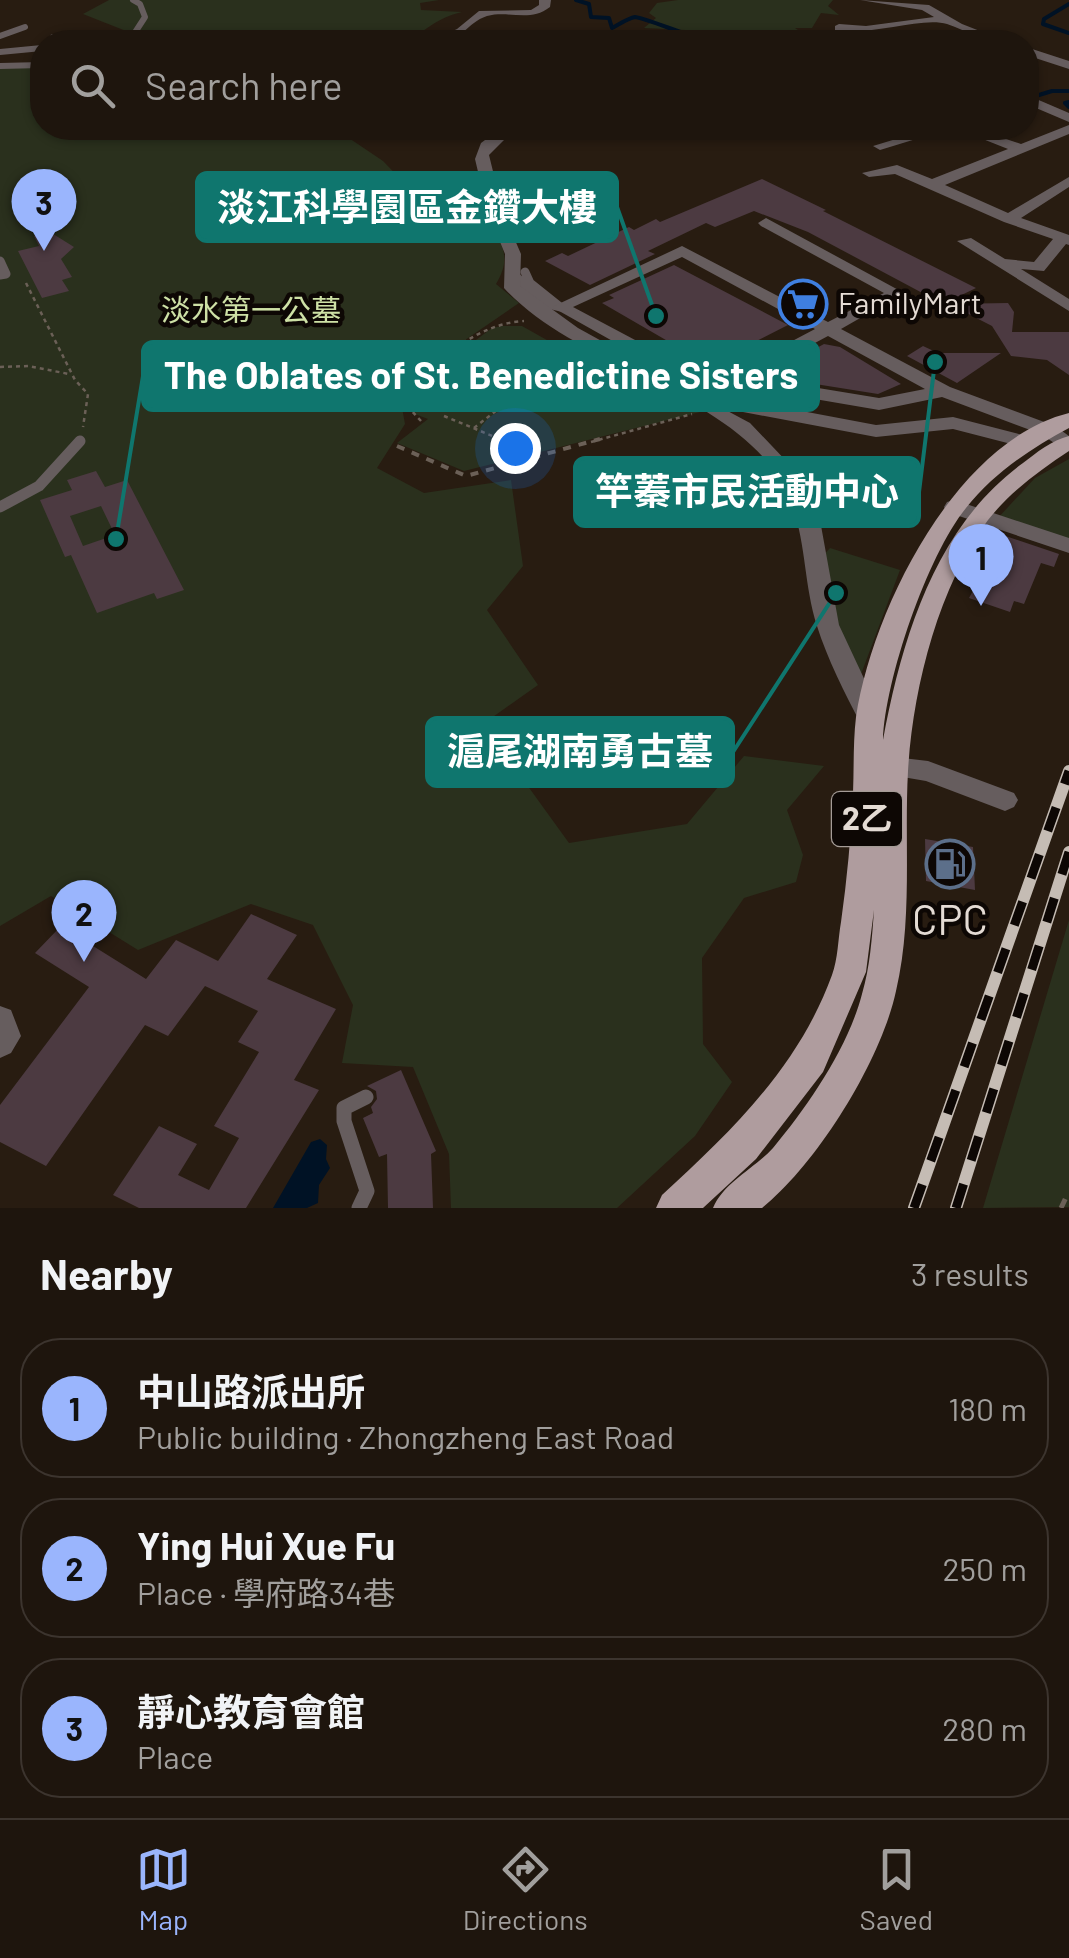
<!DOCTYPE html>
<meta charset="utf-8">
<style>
body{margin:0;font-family:Barlow,"Noto Sans TC",sans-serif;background:#2b221b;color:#f1f3f6}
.you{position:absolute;left:515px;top:448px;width:35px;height:35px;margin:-25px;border:8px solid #fff;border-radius:50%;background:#1a73e8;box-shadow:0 0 0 15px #1a73e833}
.badge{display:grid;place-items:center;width:65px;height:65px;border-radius:50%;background:#9ab5fd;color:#111;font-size:32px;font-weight:700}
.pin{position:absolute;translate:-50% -82px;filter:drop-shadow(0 2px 5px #0008)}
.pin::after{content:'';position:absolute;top:52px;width:35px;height:30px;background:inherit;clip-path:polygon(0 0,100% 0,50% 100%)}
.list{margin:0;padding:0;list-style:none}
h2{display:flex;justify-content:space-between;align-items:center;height:130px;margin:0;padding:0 40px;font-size:42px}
h2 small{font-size:32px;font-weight:400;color:#a19f9d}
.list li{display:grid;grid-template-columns:65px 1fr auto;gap:30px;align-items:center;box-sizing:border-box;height:140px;margin:0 20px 20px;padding:0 20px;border:2px solid #3c342e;border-radius:40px}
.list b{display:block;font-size:38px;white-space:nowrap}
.list p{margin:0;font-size:32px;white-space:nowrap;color:#a19f9d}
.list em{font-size:32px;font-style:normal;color:#a19f9d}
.icon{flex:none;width:55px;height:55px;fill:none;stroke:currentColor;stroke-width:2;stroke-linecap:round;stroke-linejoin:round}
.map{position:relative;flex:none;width:1069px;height:1208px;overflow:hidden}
.search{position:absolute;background:#1e150d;box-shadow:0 2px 8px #0004;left:30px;right:30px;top:30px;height:110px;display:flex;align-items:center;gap:25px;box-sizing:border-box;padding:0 35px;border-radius:40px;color:#a19f9d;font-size:38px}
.sheet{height:610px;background:#1e150d}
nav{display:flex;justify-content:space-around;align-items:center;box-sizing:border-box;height:140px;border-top:2px solid #3c342e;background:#1e150d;font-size:28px;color:#a19f9d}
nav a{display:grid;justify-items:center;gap:5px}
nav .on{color:#9ab5fd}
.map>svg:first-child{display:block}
.green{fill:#2a301d}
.water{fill:#001225}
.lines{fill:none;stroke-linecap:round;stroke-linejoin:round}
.stream{stroke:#001225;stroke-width:4}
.building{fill:#4c3a41;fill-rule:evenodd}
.path-far2{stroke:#6b6057;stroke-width:2.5;stroke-dasharray:4 4;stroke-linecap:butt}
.path-far1{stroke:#6b6057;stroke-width:4;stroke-dasharray:8 8;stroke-linecap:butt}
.path{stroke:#6b6057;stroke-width:5;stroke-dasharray:10 10;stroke-linecap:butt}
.lane-far3{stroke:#665d5e;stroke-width:6}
.lane-far2{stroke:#665d5e;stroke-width:9}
.lane-far1{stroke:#665d5e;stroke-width:11}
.lane{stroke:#665d5e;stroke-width:15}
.street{fill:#665d5e;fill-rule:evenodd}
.primary{fill:#af9c9e;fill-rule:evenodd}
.rail-casing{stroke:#c5bcb4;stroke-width:12}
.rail{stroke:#0d0704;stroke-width:9;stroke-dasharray:25;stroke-linecap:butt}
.labels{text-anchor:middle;stroke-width:9;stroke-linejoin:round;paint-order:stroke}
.far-poi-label{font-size:30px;fill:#e4dbd4;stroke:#0d0704;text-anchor:start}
.far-park-label{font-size:30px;fill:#cee1a6;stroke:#0d0704}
.shield{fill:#0d0704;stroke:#a49b96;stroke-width:2.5}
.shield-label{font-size:32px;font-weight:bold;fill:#e4dbd4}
.near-poi-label{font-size:42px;fill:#e4dbd4;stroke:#0d0704}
.leader{fill:none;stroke:#0f766e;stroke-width:4}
.callout-dot{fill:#0f766e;stroke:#0d0704;stroke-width:4}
.callout{fill:#0f766e;stroke:#0f766e;stroke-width:4}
.callout-label{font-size:38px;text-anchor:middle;font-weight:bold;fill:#fff}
</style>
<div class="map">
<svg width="1069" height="1208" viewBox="0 0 1069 1208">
<rect width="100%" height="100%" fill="#281c11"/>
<path class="green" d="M109 0H439L420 3 421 10 462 12C436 18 427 30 406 42H120L112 39 126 31 83 14Z
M678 0H833L828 6 839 15 821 13 812 28H795L801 32 787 37 769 33 695 36 685 30 644 28 656 18 649 13 657 3Z
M42 64V128H334L383 161 415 194 418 224 395 231 486 219C503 244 512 257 496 284L519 303 398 386 405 424 377 468 424 493 511 480 523 566 487 610 538 685 483 724 569 843 687 824 744 756 824 766 787 810 803 855 796 882 744 898 702 958 703 1044 732 1082 695 1136 617 1208H451L449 1154 413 1067 342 1063 353 1005 313 925 251 904 138 950 51 896 0 926V65Z
M502 326H522L634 389 655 398 681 397 708 410 464 471 397 443 428 419 415 414 410 396 414 386 492 328Z
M1069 459V544L997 519 1035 478Z
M830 548 900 570 860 677 834 626 822 557Z
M1069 920V1207L983 1208Z"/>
<path class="water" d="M320 1139 327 1145 326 1159 330 1168 319 1185 318 1203 307 1208H273L311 1142Z"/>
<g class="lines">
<path class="stream" d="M576 0 589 4 591 17 609 18 612 28C618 25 628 18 635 17 640 17 698 38 705 42
M1069 4 1044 19 1043 24 1069 33
M1026 99 1052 91H1069
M1069 102 1065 103 1069 107"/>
</g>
<path class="building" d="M762 179 826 210 823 211 976 288 943 304 808 232 754 211 715 227 706 223 648 251 655 254 590 285 545 261 562 253 568 256 629 227 634 230 656 219 660 222Z
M50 232 74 247 61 259 72 277 62 280 69 291 42 298 18 251 39 246 34 236Z
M674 265 788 325 709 365 602 303 614 298 609 295Z
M1008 303 1014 312 1012 332H1069V375L1047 360 1011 356 992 326 949 304Z
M824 344 840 347 901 384 878 394 765 376Z
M923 346 938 353H1001L957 383 907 356Z
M96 471 105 487 127 480 184 590 157 599 154 593 97 613 71 555 65 557 40 500 72 490 67 480ZM101 506 115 535 83 546 70 516Z
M988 530 1059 554 1054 567 1041 563 1024 604 1014 601 1010 612 969 598 977 583 970 580Z
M925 839 973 847 975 890 926 881Z
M251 914 297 935 267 979 336 1009 294 1080 319 1090 246 1208H139L113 1195 159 1126 197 1144 178 1175 209 1190 239 1138 214 1126 259 1052 238 1042 258 1011 205 986 168 1036 145 1025 46 1166 0 1142V1105L89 987 35 953 61 926 146 979 176 940 218 961Z
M401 1070 436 1151 431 1154 433 1208H388L387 1154 379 1157 363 1118 373 1113 371 1107 377 1099 376 1091 367 1086Z"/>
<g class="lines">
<path class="path-far2" d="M26 283 75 380 88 394 83 427
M0 367 28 366 69 374
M444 416 507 442
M421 421 408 407 405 387C442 359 476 324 524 321
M474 428 502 406 508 408 562 389 565 392 613 374
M591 442 692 414"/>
<path class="path-far1" d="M501 439 540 455
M397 446 466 476 600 439"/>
<path class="path" d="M1061 1208 1069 1191"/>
<path class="lane-far3" d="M0 36 25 27
M52 42 53 37
M118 42 134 34 145 17 140 4 133 0
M0 52 42 48
M0 66 42 65"/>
<path class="lane-far2" d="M0 261 6 274 0 275
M513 274 544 303 560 307 530 283 525 272"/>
<path class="lane-far1" d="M0 507 39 486 80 441"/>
<path class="lane" d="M359 1208 367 1191 344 1121V1108L366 1097"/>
<path class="street" d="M539 0H551L550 7C529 23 510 10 487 16 465 23 463 44 430 42L457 29 479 11 531 10 539 5Z
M860 0 929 5 962 24 1008 42C985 43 968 31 947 24 922 16 869 37 835 30V26L839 24 866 26 934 17 922 10Z
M1026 47 1069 61V69L1026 55Z
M1034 98 1069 113V122L1029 105V99Z
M1069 125V134L945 185 1008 213 1069 177V187L1021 218 1069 235V245L1066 244 1044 271 1021 269 1069 299V311L957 241 971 238 1005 259 1034 262 1053 239 1004 222 895 174 869 177 862 173 897 165 932 179 1008 149 955 128H973L1021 144Z
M501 128H516L489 155 502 208 594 198 604 202 617 230 604 233 591 207 505 217 521 254 520 286 578 328 703 397 711 394 876 425 953 417 1034 438 1037 442 1027 448 953 429 876 437 722 408 750 423 790 465 820 520 839 625 882 717 879 724H861C845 694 827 658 817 626 800 572 809 522 775 472 718 390 574 364 504 288L505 254 487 210 475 159 481 143Z
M932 128H952L880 150 873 146Z
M766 218 904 293 841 329 950 387 1055 426 1069 436V448L1060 447 1041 434 942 397 879 410 673 375 552 307 682 246 828 322 884 293 761 226 758 223ZM682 257 815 329 730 374 684 366 573 307ZM828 336 925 389 879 398 751 377Z
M954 500 1069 538V553L947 512 944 507 947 502Z
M894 757 928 761 1014 793 1018 800 1014 807 1005 811 926 781 885 774 881 767 885 760Z
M0 1006 11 1010 21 1036 11 1053 0 1058Z"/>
<path class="primary" d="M1069 413V428C1030 449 994 473 966 508 927 556 885 680 883 740 902 638 935 527 1023 463 1036 453 1052 440 1069 436V451C1040 470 1010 492 988 520 938 588 913 688 908 771 904 844 913 919 896 991 881 1061 817 1164 762 1208H713C724 1182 754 1169 773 1148 808 1106 848 1048 862 994 870 967 872 938 874 910L866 972 823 1072 756 1159 703 1208H656L662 1195C732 1131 799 1066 832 975 838 959 838 939 841 922 847 879 851 837 853 794 854 769 853 742 856 717 872 611 955 441 1069 413Z"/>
<g class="rail-casing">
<path id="rail" d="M914 1208 1069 771
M956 1208 1069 852"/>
</g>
<use href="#rail" class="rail"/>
</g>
<defs>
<g id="supermarket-ring" transform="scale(2.5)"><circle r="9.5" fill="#0d0704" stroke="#3f7fe0" stroke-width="1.5"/><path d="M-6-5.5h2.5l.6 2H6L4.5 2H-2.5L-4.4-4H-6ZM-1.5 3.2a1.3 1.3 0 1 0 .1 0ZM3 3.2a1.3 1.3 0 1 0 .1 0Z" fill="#3f7fe0"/></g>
<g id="fuel-ring" transform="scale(2.5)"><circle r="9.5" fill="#0d0704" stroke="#5c6f8a" stroke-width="1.5"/><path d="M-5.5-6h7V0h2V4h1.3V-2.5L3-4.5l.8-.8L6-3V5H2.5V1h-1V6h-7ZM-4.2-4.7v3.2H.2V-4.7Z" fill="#5c6f8a"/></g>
</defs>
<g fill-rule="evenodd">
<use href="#supermarket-ring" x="803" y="304"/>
<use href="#fuel-ring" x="950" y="864"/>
</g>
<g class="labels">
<g class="far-poi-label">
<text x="838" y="314">FamilyMart</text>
</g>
<g class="far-park-label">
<text x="251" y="321">淡水第一公墓</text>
</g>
<rect class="shield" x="832" y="792" width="70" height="54" rx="8"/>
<g class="shield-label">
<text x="867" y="830">2乙</text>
</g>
<g class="near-poi-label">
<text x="950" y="935">CPC</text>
</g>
</g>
<path class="leader" d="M656 316L617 207M116 539L143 376M935 362L919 492M836 593L733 752"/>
<g class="callout-dot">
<circle cx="656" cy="316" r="10"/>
<circle cx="116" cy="539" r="10"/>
<circle cx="935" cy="362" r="10"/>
<circle cx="836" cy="593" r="10"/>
</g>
<g class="callout">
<rect x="197" y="173" width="420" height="68" rx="10"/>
<rect x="143" y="342" width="675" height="68" rx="10"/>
<rect x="575" y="458" width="344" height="68" rx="10"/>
<rect x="427" y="718" width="306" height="68" rx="10"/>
</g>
<g class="callout-label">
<text x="407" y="221">淡江科學園區金鑽大樓</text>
<text x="481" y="389">The Oblates of St. Benedictine Sisters</text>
<text x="747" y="505">竿蓁市民活動中心</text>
<text x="580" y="765">滬尾湖南勇古墓</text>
</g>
</svg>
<div class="you"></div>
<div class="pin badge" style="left:981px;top:606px">1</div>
<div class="pin badge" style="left:84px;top:962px">2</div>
<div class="pin badge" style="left:44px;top:251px">3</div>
<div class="search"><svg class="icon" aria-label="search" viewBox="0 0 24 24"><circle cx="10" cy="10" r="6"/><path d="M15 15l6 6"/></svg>Search here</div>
</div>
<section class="sheet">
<h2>Nearby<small>3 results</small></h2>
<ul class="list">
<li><span class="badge">1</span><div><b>中山路派出所</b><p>Public building · Zhongzheng East Road</p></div><em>180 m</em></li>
<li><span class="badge">2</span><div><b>Ying Hui Xue Fu</b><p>Place · 學府路34巷</p></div><em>250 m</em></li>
<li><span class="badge">3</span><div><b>靜心教育會館</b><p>Place</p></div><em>280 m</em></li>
</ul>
</section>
<nav>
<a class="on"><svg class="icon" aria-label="map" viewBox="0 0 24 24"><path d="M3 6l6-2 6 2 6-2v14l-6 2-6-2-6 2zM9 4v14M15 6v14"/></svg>Map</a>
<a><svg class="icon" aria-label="directions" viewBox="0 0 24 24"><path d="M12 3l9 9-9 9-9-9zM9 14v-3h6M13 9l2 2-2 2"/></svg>Directions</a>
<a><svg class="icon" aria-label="saved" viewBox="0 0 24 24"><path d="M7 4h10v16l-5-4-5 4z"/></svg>Saved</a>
</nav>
